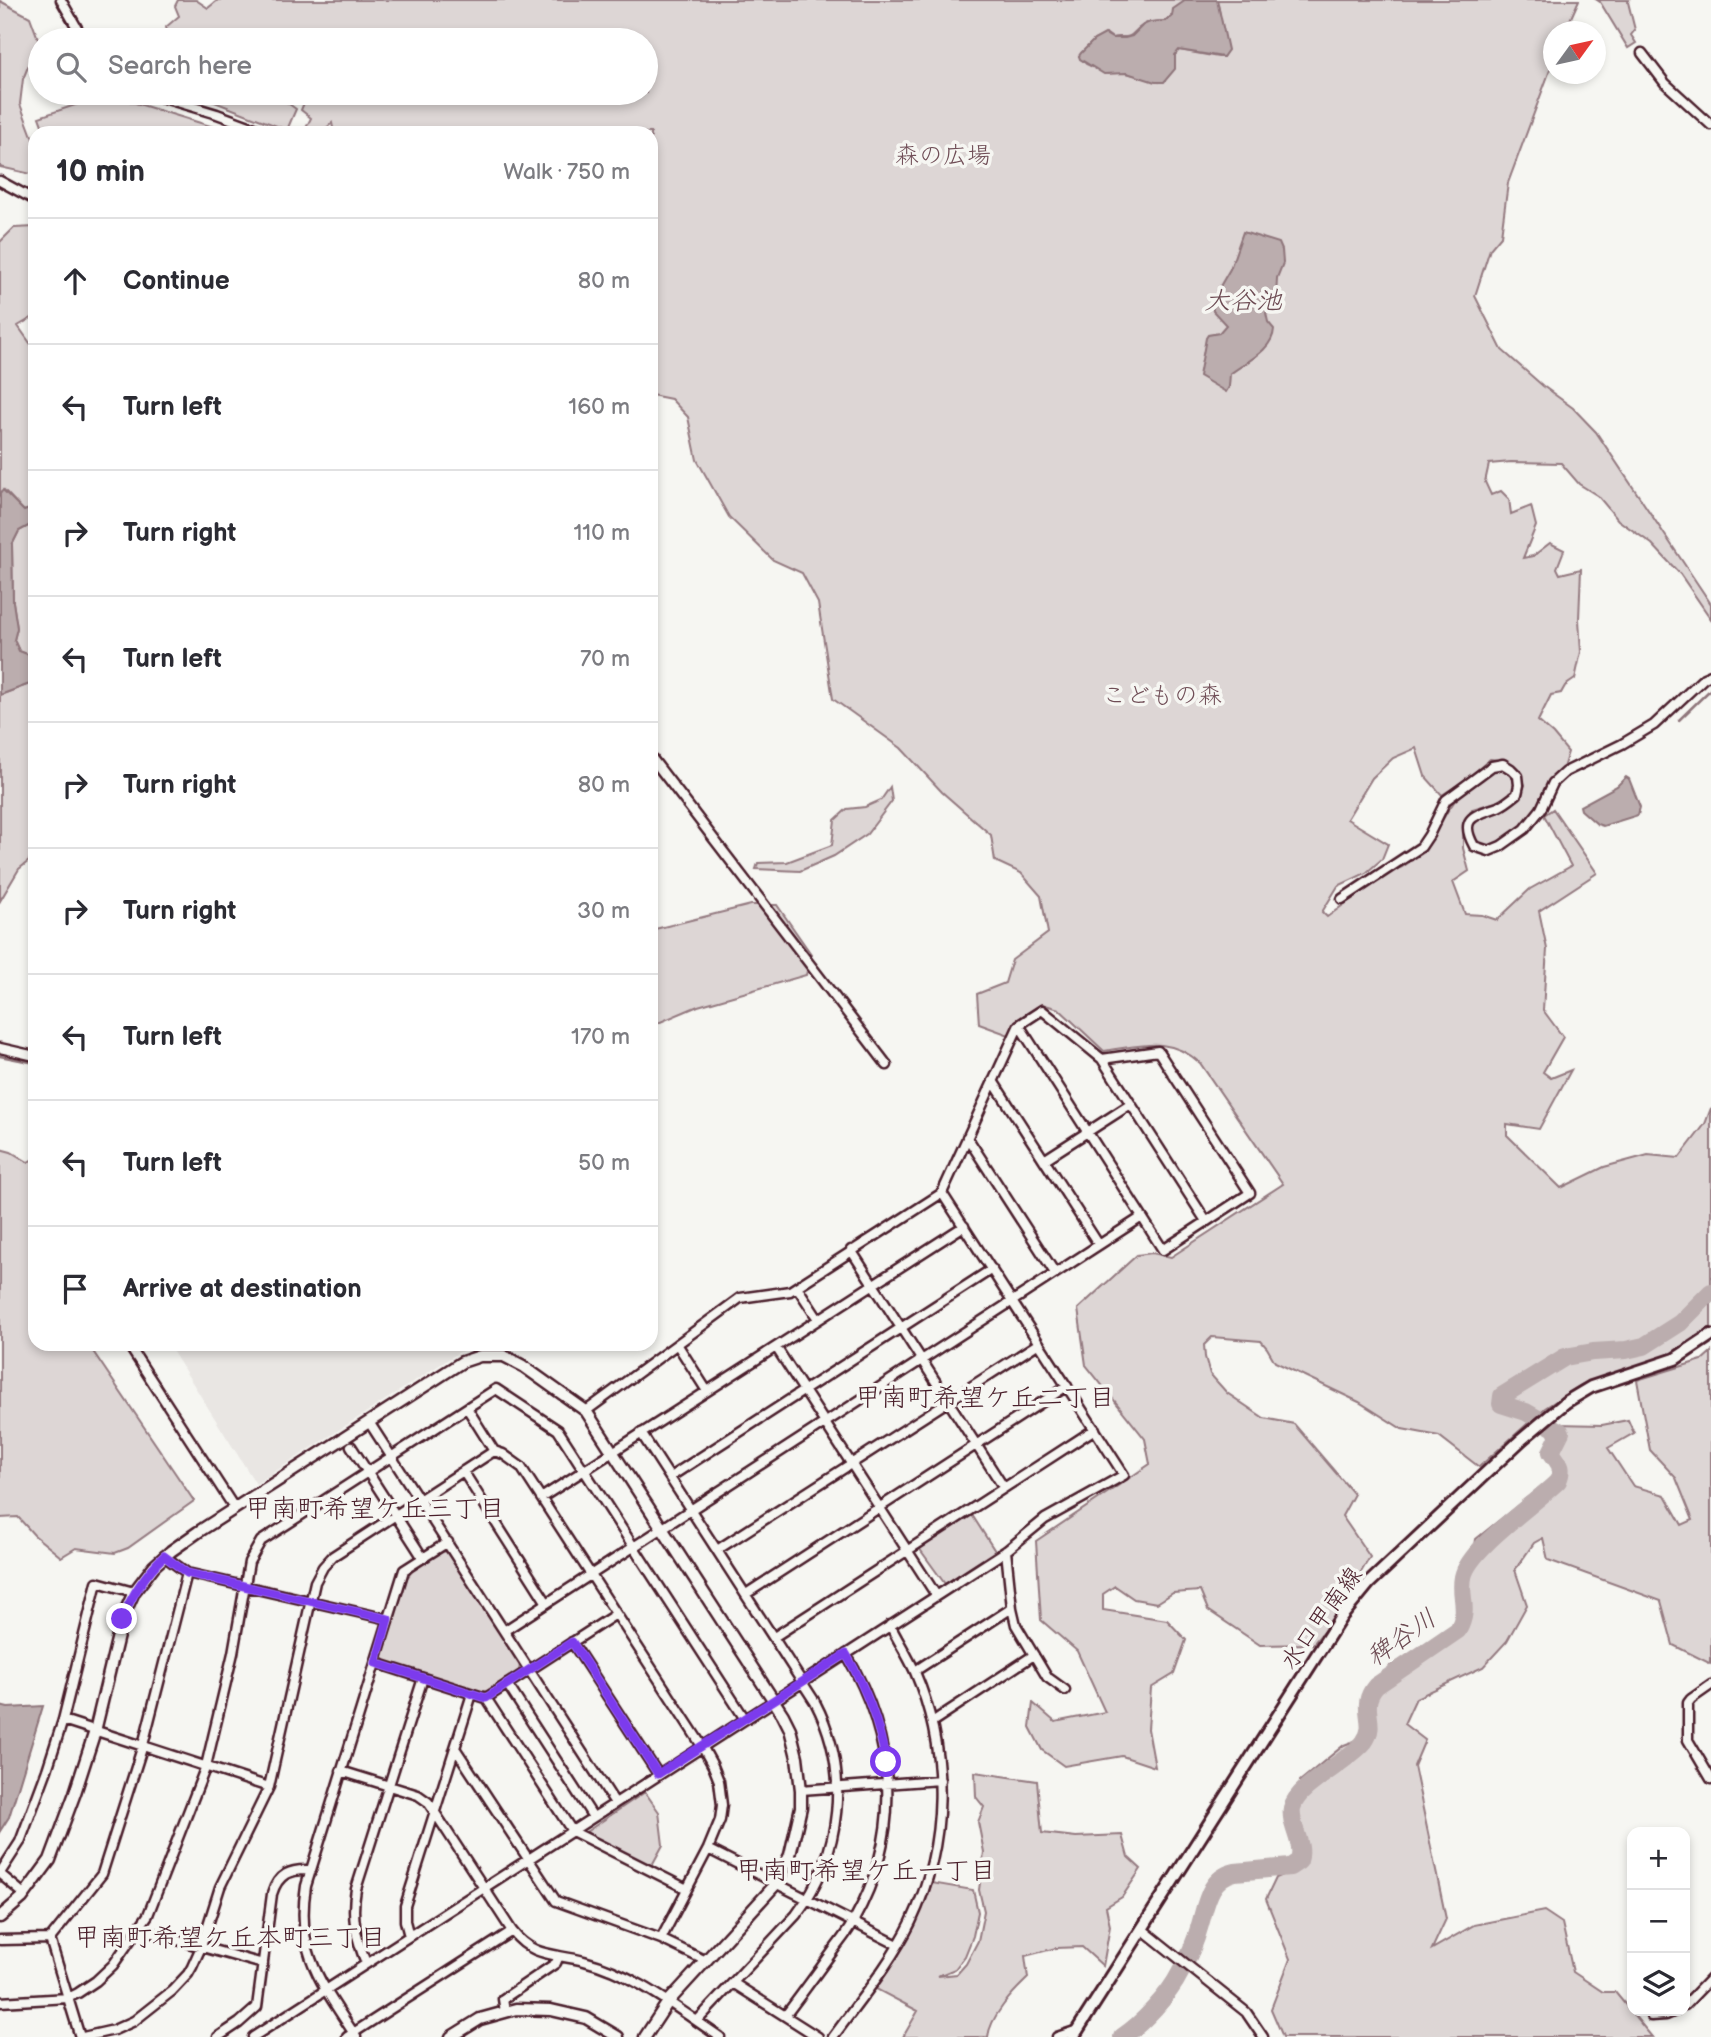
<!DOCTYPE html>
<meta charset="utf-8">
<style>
body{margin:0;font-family:"Balsamiq Sans","Klee One",sans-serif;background:#f7f7f7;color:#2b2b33}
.controls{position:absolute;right:21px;bottom:21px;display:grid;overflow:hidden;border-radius:14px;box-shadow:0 4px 10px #0003}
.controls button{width:63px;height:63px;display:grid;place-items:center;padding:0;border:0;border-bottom:2px solid #e1e1e2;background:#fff;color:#2b2b33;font:35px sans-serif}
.compass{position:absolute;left:1543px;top:21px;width:63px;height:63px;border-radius:50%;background:#fff;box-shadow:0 4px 10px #0003;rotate:57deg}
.stop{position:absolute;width:21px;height:21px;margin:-16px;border:5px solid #7c3aed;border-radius:50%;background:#fff}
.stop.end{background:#7c3aed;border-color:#fff;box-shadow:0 2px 7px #0008}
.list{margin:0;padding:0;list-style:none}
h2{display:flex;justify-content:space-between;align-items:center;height:91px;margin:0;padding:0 28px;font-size:30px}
h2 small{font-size:23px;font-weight:400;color:#7c7c81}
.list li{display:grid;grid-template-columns:46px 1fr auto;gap:21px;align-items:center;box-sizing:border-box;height:126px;padding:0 28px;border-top:2px solid #e1e1e2}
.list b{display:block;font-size:26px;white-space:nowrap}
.list em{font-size:23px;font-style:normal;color:#7c7c81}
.icon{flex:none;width:38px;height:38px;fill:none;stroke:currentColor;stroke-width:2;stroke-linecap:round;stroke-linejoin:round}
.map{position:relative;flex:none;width:1711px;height:2037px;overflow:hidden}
.search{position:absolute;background:#fff;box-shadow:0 4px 10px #0003;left:28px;top:28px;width:630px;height:77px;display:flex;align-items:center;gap:18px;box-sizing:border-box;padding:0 24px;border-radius:38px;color:#7c7c81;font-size:26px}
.panel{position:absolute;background:#fff;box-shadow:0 4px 10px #0003;left:28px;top:126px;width:630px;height:1225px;border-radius:21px}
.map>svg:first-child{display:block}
.built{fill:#e9e6e3}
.green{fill:#ddd6d5;stroke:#947a80;stroke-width:2}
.water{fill:#bbadae;stroke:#8e747a;stroke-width:2}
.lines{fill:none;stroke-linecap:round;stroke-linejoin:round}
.stream{stroke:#8e747a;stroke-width:2.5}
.river{stroke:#bbadae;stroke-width:18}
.minor-casing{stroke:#4a1f2b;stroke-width:13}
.tertiary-casing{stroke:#4a1f2b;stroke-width:15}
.secondary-casing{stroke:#4a1f2b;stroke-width:16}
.minor{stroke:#f6f6f2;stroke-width:8}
.tertiary{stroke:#f6f6f2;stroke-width:10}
.secondary{stroke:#f6f6f2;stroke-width:10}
.route{stroke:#7c3aed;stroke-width:9}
.labels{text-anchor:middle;stroke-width:7;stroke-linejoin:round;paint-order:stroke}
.park-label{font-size:24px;fill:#6f4d56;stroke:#f6f6f2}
.street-label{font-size:24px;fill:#4a1f2b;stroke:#f6f6f2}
.water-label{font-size:26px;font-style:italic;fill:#6c4a52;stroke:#f6f6f2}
.neighbourhood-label{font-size:26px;fill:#4a1f2b;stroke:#f6f6f2}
</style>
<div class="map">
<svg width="1711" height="2037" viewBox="0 0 1711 2037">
<rect width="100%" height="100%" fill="#f6f6f2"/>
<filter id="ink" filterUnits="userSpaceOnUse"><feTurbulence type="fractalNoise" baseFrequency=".0143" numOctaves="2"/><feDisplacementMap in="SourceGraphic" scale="14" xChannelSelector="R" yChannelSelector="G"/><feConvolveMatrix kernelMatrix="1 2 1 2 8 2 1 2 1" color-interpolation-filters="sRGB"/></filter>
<g filter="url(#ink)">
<path class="built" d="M168 1344H507L505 1347 494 1345 473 1347 458 1353 256 1484Z"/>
<path class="green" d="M178 0H196L208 8 218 0H1187L1166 21C1158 21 1149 21 1143 25 1130 33 1136 38 1118 37 1109 37 1115 40 1107 34L1094 40 1079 56 1086 64 1108 74 1116 72 1127 73 1159 82 1175 64V55L1179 50 1218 57H1223L1227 50 1217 0H1579L1565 31 1554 32 1553 62 1508 183 1501 236 1490 249 1475 296 1502 350 1543 386 1573 408 1596 432 1711 604V619L1680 574 1652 544 1618 520 1598 496 1579 484 1561 463 1511 462 1489 464 1485 482 1491 495 1501 491 1509 499 1511 514 1531 506 1536 526 1523 558 1533 556 1550 543 1564 550 1557 568 1560 574 1581 569 1579 619 1581 652 1575 679 1565 686 1561 693 1551 695 1538 721 1553 734 1568 752 1563 768 1547 784 1532 816 1519 830 1492 848C1479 845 1471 839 1471 825L1481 815 1498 812 1516 801 1525 785C1518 763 1511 761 1490 759L1468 778 1442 795 1425 776 1416 748 1393 758 1372 778 1347 819 1388 844 1382 859 1366 873 1338 886 1322 912 1327 917 1388 872 1402 867 1424 852 1447 812 1459 795 1475 785 1488 771 1500 767 1510 772 1515 785 1509 798 1472 809 1463 826V848L1469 871 1453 882 1465 914 1482 915 1497 920 1530 889 1571 866 1544 815 1553 809 1597 873 1539 911 1547 949 1543 1010 1563 1037 1543 1072 1551 1078 1571 1070 1539 1129 1507 1124V1135L1561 1188 1604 1167 1648 1155 1679 1158 1705 1124 1711 1108V1327L1686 1347 1655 1360 1581 1385 1545 1408 1479 1467 1439 1436 1402 1429 1359 1402 1275 1362 1267 1348 1261 1341 1212 1337 1204 1345 1205 1357 1210 1374 1227 1393 1264 1418 1294 1424 1354 1494 1342 1516 1370 1557 1330 1624 1313 1644 1260 1645 1208 1610 1200 1591 1173 1593 1157 1603 1134 1599 1115 1586 1103 1594V1610L1167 1620 1186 1640 1174 1674 1151 1688 1148 1729 1155 1767 1122 1756 1064 1766 1042 1750 1030 1727 1033 1703 1055 1722 1105 1712 1077 1651 1041 1620 1036 1541 1150 1464 1145 1439 1086 1365 1078 1309 1137 1255 1152 1253 1171 1257 1283 1184 1200 1063C1169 1035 1141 1046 1104 1051L1059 1009 1042 1004 1015 1021 1009 1035 979 1024 977 994 1005 983 1012 960 1048 933 1041 896 1021 873 995 861 991 835 942 792 901 748 833 699 818 603 802 573 773 560 729 517 697 460 688 417 671 399 651 395V133H334L332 123 321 133 304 132 311 118 301 110 308 93 327 96 337 93H646V40H169L166 27 179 16 175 6Z
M1597 0H1629L1628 2 1635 30 1631 35 1636 43 1628 48 1600 2Z
M0 1 30 17 40 44 36 47 23 79 20 104 35 144V169L31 174 0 167Z
M198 93H274L296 109 287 130 204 98Z
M96 98 129 101 233 133H45L39 117Z
M35 227V316L18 326 35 350V507L24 511 4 490 0 494V242L14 228Z
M30 525 35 526V657L19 651 14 640 17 628 13 602 12 545 19 531Z
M35 682V841L29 861 19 869 0 901V695Z
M890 787 892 801 867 834 834 856 800 871 756 869 758 863 787 862 832 845 835 820 847 809 865 807 881 800Z
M751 905H777L811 954 806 975 698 1006 651 1026V930Z
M0 1149 11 1152 28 1162 35 1158V1344H88L194 1501 128 1548 115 1553 76 1548 61 1557 34 1535 18 1517 0 1518Z
M1711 1352V1664L1673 1645 1661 1601 1548 1560 1543 1538 1534 1543 1515 1570 1527 1605 1507 1641 1483 1667 1416 1698 1404 1724 1425 1740 1414 1766 1446 1919 1432 1949 1474 1925 1544 1911 1562 1923 1573 1972 1603 1992H1615L1652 2037H1283L1271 2009 1290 1959 1266 1899 1276 1878 1300 1868 1305 1841 1298 1812 1300 1781 1344 1745 1373 1734 1376 1696 1390 1666 1463 1628 1476 1539 1565 1467 1547 1430 1557 1424 1602 1425 1628 1420 1634 1433 1608 1448 1633 1486 1665 1495 1682 1525 1693 1520 1676 1478 1650 1450 1637 1380 1702 1360Z
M972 1515 995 1551 945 1584 919 1548Z
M441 1551 448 1552 520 1663 519 1672 490 1691 480 1692 386 1662 382 1655 407 1578 414 1569Z
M975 1772 1037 1781 1042 1833 1076 1837 1122 1835 1128 1857 1141 1869 1122 1897 1106 1907 1110 1926 1103 1966 1082 1947 1056 1948 1025 1956 1028 1978C1013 1992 990 2017 988 2037H903L918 2011 876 1989 897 1958 915 1926 932 1883 973 1890 978 1912 973 1936 965 1956 955 1969 938 1976 957 1974 966 1964 978 1941 984 1911 979 1890 984 1852 978 1822 984 1807 976 1797Z
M645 1792 659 1812 663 1845 651 1867 583 1834Z"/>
<path class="water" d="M1186 0H1217L1228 50 1223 57 1179 50 1175 55V69L1164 82H1155L1127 73 1104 74 1080 59 1079 56 1081 53 1094 40 1105 34 1112 38H1125L1132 36 1143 25 1150 22 1166 21 1172 16 1173 9Z
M1243 232 1279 243 1282 250 1283 263 1277 278 1276 299 1266 313 1268 322 1274 329C1273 351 1245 362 1230 374L1229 387 1226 392 1199 376 1206 338 1208 335 1219 333 1226 325 1213 311 1212 300 1230 269Z
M3 490 24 511 35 507V526L30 525 19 531 12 545 13 602 17 628 14 640 19 651 35 657V682L0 695V494Z
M1626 777 1629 779 1640 807 1638 815 1603 826 1597 824 1581 810 1580 806 1617 786Z
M0 1706 8 1708 43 1706 9 1817 0 1831Z"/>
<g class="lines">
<path class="stream" d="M1679 720 1711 689
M0 1056 35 1063"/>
<path class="river" d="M1122 2037C1142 2024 1169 1995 1180 1973 1187 1960 1195 1943 1199 1928 1206 1906 1208 1878 1235 1872L1290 1867 1299 1861C1305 1843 1289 1826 1292 1808 1297 1785 1348 1762 1364 1742 1379 1722 1357 1708 1376 1686L1458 1630C1470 1608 1459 1598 1463 1577 1469 1548 1535 1504 1558 1481 1564 1466 1559 1464 1551 1452L1561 1432 1526 1412 1501 1404 1502 1396 1565 1357 1593 1352 1626 1350 1644 1346 1680 1323 1711 1292"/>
<g class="minor-casing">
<path id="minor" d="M61 0 84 40
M1642 53 1665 83 1711 125
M147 93 217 114 268 133
M0 181 35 200
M651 757 887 1065
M1342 899 1421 847 1429 835 1446 800 1492 766 1503 764 1511 769 1518 776 1519 785 1517 794C1511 799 1505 804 1498 807 1476 815 1458 817 1474 846L1489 851 1501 846 1525 829 1541 809 1553 783 1565 772 1622 744 1654 725 1704 678 1711 675
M1019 1025 1142 1217
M0 1048 35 1056
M1102 1059 1206 1221
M993 1081 1099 1245
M967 1137 1055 1273
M1044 1160 1131 1104
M851 1250 1004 1488
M797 1287 818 1319
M128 1344 235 1509
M677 1344 707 1391
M776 1347 936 1595
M467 1408 494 1451 503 1454 521 1467 702 1746 713 1766 719 1781 722 1805 720 1820 708 1849 661 1939
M369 1422 615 1803
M641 1433 815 1702C851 1771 842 1854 796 1915L697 2021
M351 1446 423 1558
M463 1471 547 1603
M670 1477 992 1269
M541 1498 964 1226
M717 1550 1039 1343
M1006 1551 1012 1608 1016 1625 1047 1677 1065 1690
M164 1556 187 1573 388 1619
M746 1594 1067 1386
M504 1631 1142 1217 1163 1250 1250 1193 1158 1051 1102 1059 1042 1010 1019 1025 942 1193 790 1291 740 1298 586 1411
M774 1637 1095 1429
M572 1642 658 1774
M376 1663 486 1698 616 1614
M915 1671 1012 1608
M507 1684 593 1817
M1711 1685 1691 1699 1688 1703V1740L1711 1779
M486 1698 572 1831 687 1889
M63 1720 269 1787
M932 1722 1034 1655
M455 1748 556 1901 661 1939 706 1961
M341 1771 418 1795 428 1802 512 1931C533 1958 554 1953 584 1961 635 1974 678 2009 720 2037
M801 1790 940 1780
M708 1849 898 1945
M0 1873 20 1842 47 1770 63 1720 97 1582 134 1592
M0 1874 24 1894
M138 1929 263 1964
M1142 1929 1246 2012 1263 2037
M409 1936 405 1921V1906L472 1694
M50 1939 80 2037
M0 1940 50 1939 102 1874 143 1745 187 1573
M366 1963C356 1938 351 1917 356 1889L423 1678
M733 1983 818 2037
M0 2002 68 1998 78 1993 96 1981 113 1965 148 1915 206 1766 233 1653 249 1562 261 1541 496 1389 558 1430 745 1719
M1685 2005 1711 1978
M505 2012 503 1999 556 1963 559 1956
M785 2016C801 1995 817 1973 833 1951 840 1941 849 1931 854 1920 903 1832 896 1739 846 1654
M1651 2016 1666 2015 1675 2011
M83 2037 114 2030 134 2021 172 1991 188 1974 192 1967 201 1947 220 1887 269 1787 315 1582 323 1567 333 1556 494 1451
M218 2037 239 2023 257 2007 272 1894C278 1874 290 1869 310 1870
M253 2037 1006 1551 1045 1519 1124 1475 942 1193
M347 2037 512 1931
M356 2037C322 1984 295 1953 306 1886L404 1570 448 1542
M833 2037C860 2000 891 1963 911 1922 948 1844 949 1751 915 1672 908 1656 898 1641 890 1625
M1057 2037 1078 2030"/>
</g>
<g class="tertiary-casing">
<path id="tertiary" d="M0 1917 22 1898 50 1860 75 1793 95 1731 122 1619 134 1592 154 1566 171 1551 198 1532 462 1362 480 1356H504L523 1366 586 1411 783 1715 790 1729 797 1757 801 1790V1807L790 1855 776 1884 668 2002 645 2037
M451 2037 480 2019 516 2009 551 2010 586 2018 618 2037"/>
</g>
<g class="secondary-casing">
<path id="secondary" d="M1073 2037 1341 1617 1369 1583 1521 1440 1566 1402 1591 1387 1675 1359 1711 1335"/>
</g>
<use href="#minor" class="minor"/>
<use href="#tertiary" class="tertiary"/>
<use href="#secondary" class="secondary"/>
</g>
</g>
<g class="lines" filter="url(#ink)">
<path class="route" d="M122 1619C132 1595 145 1574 164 1556L187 1573 388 1619 376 1663 486 1698 572 1642 658 1774 846 1654C866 1688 879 1722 886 1762"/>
</g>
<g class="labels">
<g class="park-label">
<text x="943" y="163">森の広場</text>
<text x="1162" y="703">こどもの森</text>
</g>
<g class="street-label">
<text transform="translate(1321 1618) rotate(-54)" y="8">水口甲南線</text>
</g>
<g class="water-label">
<text x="1243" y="309">大谷池</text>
<text transform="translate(1401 1637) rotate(-35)" y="9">稗谷川</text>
</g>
<g class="neighbourhood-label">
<text x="985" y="1406">甲南町希望ケ丘二丁目</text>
<text x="375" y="1517">甲南町希望ケ丘三丁目</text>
<text x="866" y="1879">甲南町希望ケ丘一丁目</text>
<text x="230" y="1946">甲南町希望ケ丘本町三丁目</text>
</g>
</g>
</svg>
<div class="controls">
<button>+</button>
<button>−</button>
<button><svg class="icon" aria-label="layers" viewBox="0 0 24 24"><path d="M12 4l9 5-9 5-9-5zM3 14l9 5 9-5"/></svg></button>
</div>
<svg class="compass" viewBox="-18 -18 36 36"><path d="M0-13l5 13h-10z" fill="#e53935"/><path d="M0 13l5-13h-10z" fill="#7c7c81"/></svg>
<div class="stop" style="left:886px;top:1762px"></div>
<div class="stop end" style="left:122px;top:1619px"></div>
<div class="search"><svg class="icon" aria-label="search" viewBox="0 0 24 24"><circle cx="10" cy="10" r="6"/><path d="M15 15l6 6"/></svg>Search here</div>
<section class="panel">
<h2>10 min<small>Walk · 750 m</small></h2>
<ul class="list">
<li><svg class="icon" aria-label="ahead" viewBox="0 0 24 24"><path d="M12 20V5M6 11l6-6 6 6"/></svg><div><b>Continue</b></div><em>80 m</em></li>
<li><svg class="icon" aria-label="left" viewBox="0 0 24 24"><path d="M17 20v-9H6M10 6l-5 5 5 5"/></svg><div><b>Turn left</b></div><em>160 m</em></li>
<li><svg class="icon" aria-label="right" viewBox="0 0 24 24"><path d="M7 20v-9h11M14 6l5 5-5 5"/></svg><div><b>Turn right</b></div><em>110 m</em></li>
<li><svg class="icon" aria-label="left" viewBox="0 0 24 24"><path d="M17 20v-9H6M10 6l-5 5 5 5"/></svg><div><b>Turn left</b></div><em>70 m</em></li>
<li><svg class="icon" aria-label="right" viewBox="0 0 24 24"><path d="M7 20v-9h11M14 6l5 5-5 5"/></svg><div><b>Turn right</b></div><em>80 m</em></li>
<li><svg class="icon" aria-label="right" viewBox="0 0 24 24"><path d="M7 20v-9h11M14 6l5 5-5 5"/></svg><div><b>Turn right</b></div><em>30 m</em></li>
<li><svg class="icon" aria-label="left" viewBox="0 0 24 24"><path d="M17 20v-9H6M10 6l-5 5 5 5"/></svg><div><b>Turn left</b></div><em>170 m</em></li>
<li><svg class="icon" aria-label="left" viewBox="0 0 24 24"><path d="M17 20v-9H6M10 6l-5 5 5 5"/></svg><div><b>Turn left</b></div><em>50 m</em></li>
<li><svg class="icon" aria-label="arrive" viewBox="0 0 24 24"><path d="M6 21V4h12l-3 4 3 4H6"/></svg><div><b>Arrive at destination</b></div></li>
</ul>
</section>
</div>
